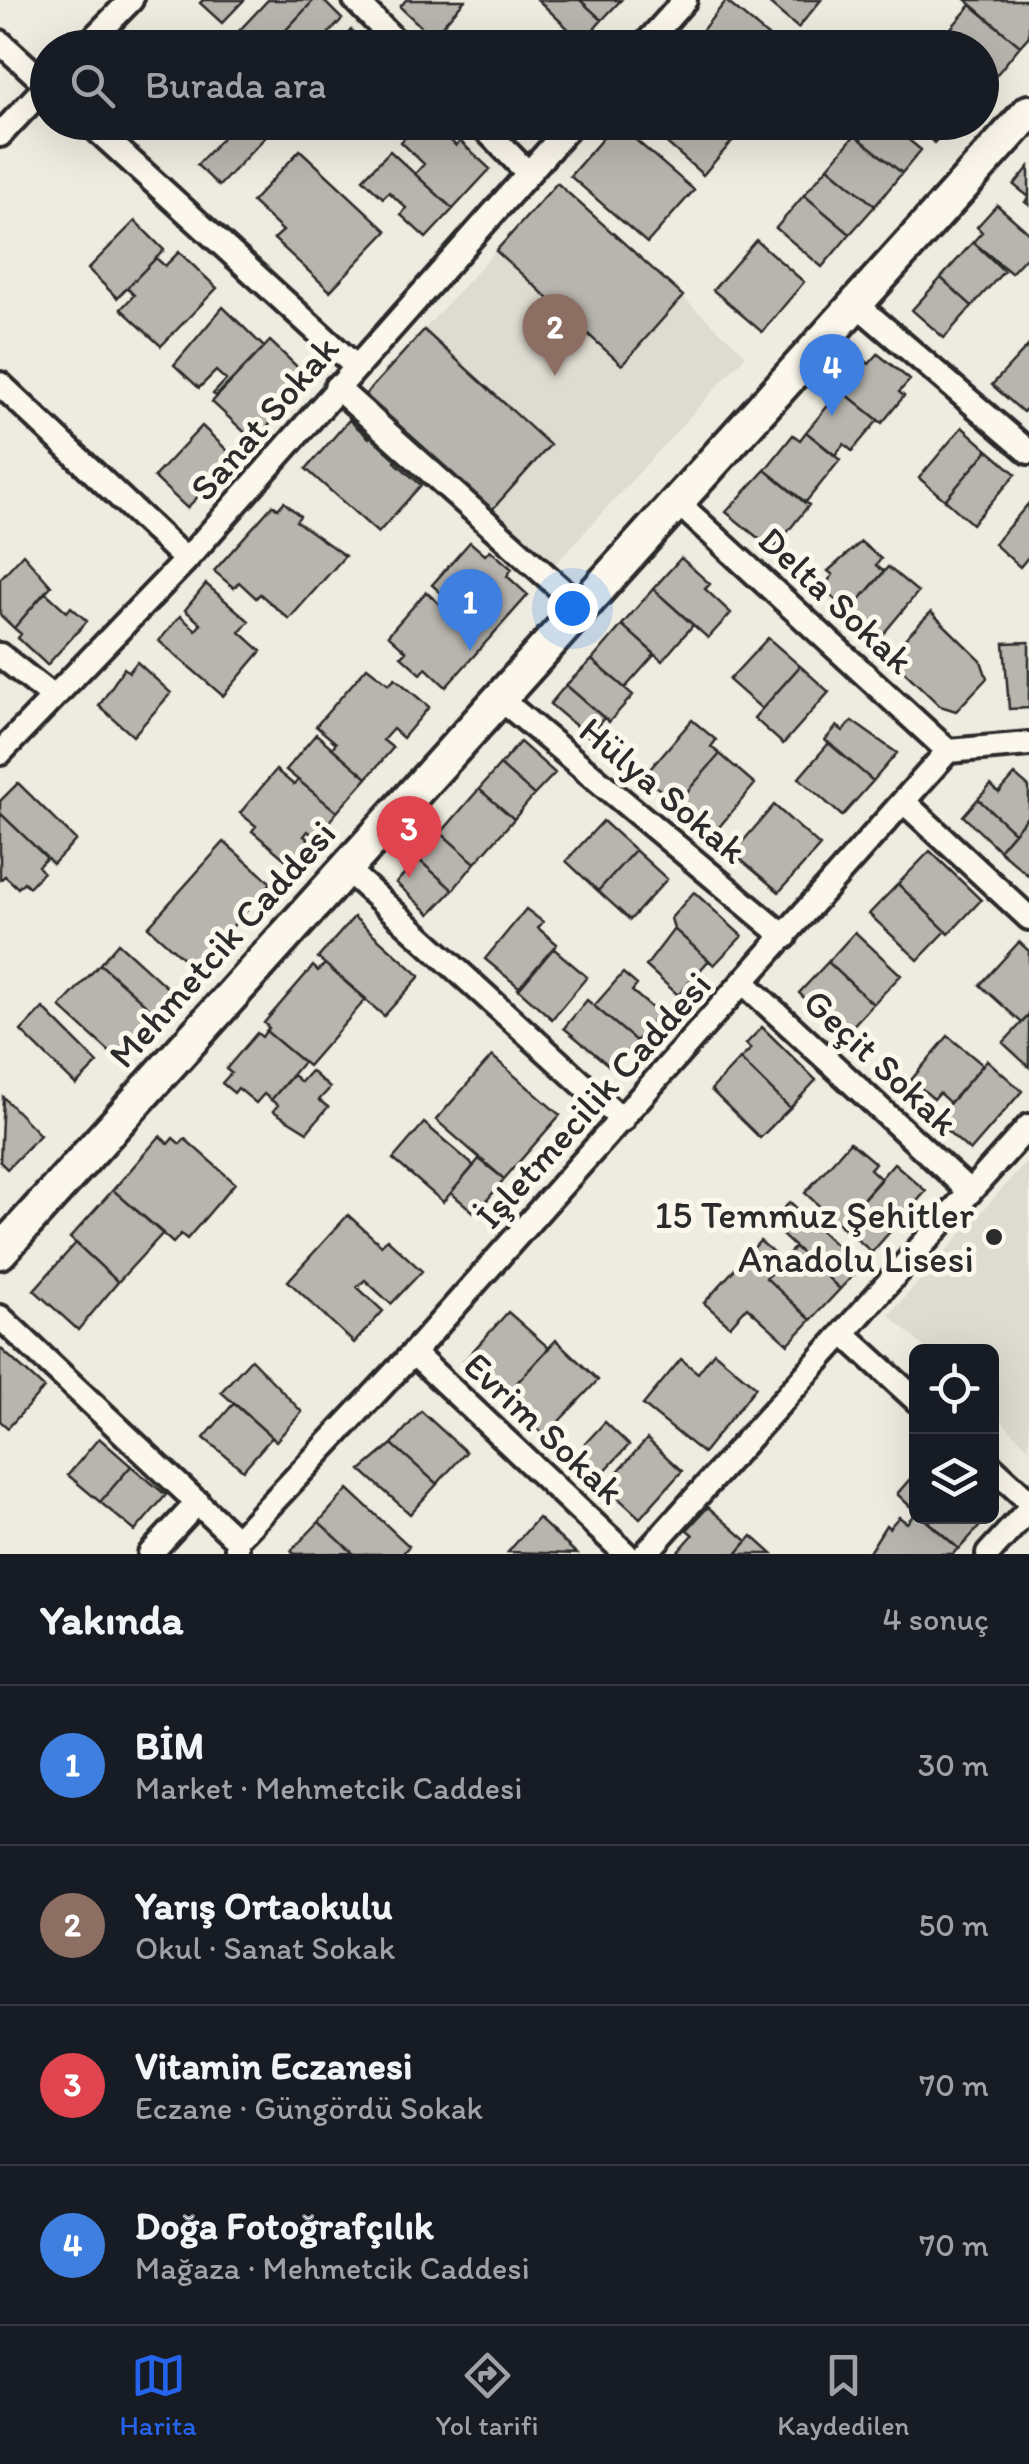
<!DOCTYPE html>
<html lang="tr">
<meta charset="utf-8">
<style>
body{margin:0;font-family:Itim,sans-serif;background:#242831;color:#f1f3f6}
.controls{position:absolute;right:30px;bottom:30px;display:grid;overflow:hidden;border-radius:15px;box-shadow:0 10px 40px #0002}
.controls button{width:90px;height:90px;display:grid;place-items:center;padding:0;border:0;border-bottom:2px solid #363941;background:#171b24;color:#f1f3f6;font:50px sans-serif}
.you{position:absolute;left:572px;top:608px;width:35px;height:35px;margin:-25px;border:8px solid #fff;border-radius:50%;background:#1a73e8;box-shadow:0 0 0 15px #1a73e833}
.badge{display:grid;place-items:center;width:65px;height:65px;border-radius:50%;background:#2563eb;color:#fff;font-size:32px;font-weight:700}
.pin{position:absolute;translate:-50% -82px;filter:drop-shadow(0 2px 5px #0008)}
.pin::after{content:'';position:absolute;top:52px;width:35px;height:30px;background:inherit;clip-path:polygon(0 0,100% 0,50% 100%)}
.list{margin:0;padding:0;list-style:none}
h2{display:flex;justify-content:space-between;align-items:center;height:130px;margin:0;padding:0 40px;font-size:42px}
h2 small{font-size:32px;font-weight:400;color:#9ea1a6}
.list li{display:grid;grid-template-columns:65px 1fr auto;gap:30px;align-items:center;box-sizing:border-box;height:160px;padding:0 40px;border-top:2px solid #363941}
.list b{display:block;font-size:38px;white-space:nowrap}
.list p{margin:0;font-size:32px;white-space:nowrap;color:#9ea1a6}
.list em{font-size:32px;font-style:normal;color:#9ea1a6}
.icon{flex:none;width:55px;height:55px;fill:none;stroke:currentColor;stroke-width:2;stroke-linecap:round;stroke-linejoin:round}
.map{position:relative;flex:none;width:1029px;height:1554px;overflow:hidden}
.search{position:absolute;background:#171b24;box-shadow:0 10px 40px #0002;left:30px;right:30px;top:30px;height:110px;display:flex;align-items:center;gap:25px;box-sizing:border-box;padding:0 35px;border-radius:55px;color:#9ea1a6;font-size:38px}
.sheet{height:770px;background:#171b24}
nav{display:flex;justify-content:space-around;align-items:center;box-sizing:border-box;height:140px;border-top:2px solid #363941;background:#171b24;font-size:28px;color:#9ea1a6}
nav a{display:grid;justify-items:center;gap:5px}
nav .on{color:#2563eb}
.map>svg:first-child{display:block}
.built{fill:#dedbd1}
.building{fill:#b8b5ae;stroke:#2b2b2b;stroke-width:2.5}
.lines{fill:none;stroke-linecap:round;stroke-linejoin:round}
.minor-casing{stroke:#2b2b2b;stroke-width:30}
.secondary-casing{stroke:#2b2b2b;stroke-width:40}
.minor{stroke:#fbf7ec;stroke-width:22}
.secondary{stroke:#fbf7ec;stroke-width:32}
.poi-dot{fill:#2b2b2b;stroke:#fbf7ec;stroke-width:4}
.labels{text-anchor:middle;stroke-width:10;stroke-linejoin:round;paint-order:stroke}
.street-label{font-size:38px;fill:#2b2b2b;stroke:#fbf7ec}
.poi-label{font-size:38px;fill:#2b2b2b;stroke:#fbf7ec;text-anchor:end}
</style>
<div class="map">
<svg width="1029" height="1554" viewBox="0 0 1029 1554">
<rect width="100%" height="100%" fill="#eeebe0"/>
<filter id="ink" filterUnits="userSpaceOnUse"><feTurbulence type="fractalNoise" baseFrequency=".01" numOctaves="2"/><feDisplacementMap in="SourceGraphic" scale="20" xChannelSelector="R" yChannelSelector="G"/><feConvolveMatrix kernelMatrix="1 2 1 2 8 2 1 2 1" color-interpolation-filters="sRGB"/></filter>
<g filter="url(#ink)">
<path class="built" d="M557 183 746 355 551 569 363 397Z
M1029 1159V1448L992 1412V1352L928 1351 889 1315Z"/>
<path class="building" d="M203 0H244L222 23 200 3Z
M268 0H314L269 48H252L237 33Z
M314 0H323L342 19 315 48H269Z
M406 0H465L432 37 400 7Z
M538 0H580L602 20 582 42Z
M580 0H621L602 20Z
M765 0H821L798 28Z
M966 0H1029V36L1020 46Z
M726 1 782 48H698L692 43Z
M971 5 1020 46 993 79 982 69V48H959L945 35Z
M351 30 370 48H336Z
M237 122H257L269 133 219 186 197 165Z
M419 122H441L453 133 448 138 456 146 460 141 490 169 453 209 415 174 424 164 401 142Z
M643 122H749L703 175Z
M865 122H887L921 150 902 173 855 135Z
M913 122H953L934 143Z
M616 123 694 190 647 243 570 176Z
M855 135 902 173 875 206 828 167Z
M300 150 387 231 330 291 274 239 283 231 252 202Z
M390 151 453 209 426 238 401 215 406 208 389 192 383 198 363 179Z
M828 167 875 206 850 234 804 195Z
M1029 167V205L1025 202 1029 197 1014 185Z
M557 183 683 296 622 365 496 251Z
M804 195 850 234 822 267 776 228Z
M997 205 1029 233V254L1011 273 973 242 982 232 977 227Z
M135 221 164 250 117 298 88 269Z
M756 240 804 282 762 332 713 290Z
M973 242 1004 271 972 306 941 278Z
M179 252 217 288 161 346 121 309 134 295 127 288 156 258 165 266Z
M941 278 972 306 944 338 912 310Z
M223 307 264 347 216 396 213 394 226 380 216 371 199 388 174 365Z
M424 330 550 445 490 512 363 397Z
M270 341 311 380 254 441 212 402Z
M1029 345V406L1023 412 992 385Z
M878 354 910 380 899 392 904 396 882 423 841 390 861 357 869 364Z
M841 390 878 420 852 451 844 444 835 455 806 432Z
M349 420 369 438 375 431 401 455 395 462 421 485 378 533 306 469Z
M202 426 235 458 187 508 154 477Z
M962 427 988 450 945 500 919 478Z
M806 432 840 460 805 503 765 470 793 435 800 440Z
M988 450 1016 474 972 524 945 500Z
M765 470 809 505 773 550 726 512Z
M284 502 300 516 296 521 345 556 289 619 260 594 256 598 239 582 234 588 214 571 273 505 278 509Z
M1029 503V556L1020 567 994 544Z
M470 542 485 555 490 550 512 569 507 576 528 595 446 687 426 668 421 674 401 656 406 651 388 635 426 592 450 613 456 606 432 585Z
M861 542 881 559 876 565 884 572 849 612 822 588 833 575 828 571Z
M23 554 51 586 14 628 0 615V579Z
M681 558 710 584 705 589 731 613 708 638 653 589Z
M888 567 918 592 874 645 854 628 859 621 849 612Z
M206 584 249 621 240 632 261 651 223 696 159 641 180 616 196 630 201 624 185 610Z
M653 589 693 625 662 661 622 625Z
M45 592 67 612 71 607 87 621 47 665 18 638 21 634 14 628Z
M931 612 981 661 987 678 956 711 940 706 888 656Z
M622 625 655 654 625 688 592 660Z
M768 638 800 666 762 709 729 680Z
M1029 642V708L1009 709 1004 643Z
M592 660 633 695 609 722 566 685Z
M137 662 171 693 133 736 99 706 124 668 129 672Z
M800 666 829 692 783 744 754 718Z
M367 667 389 684 395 678 429 707 403 738 393 729 383 740 393 748 367 778 332 748 336 743 316 726Z
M566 685 604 718 588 736 550 704Z
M692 720 716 740 711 747 720 754 676 804 644 776Z
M852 721 897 753 873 781 825 740 837 726 843 731Z
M316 734 367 778 337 812 286 770Z
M520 742 555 773 534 795 500 765Z
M829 743 873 781 842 816 799 778Z
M720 754 755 784 715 832 678 802Z
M500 765 534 795 514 819 479 789Z
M276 770 294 785 298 780 337 812 316 838 308 831 304 836 313 843 293 866 252 831 256 826 240 813Z
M1015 775 1029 787V815L1014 832 978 799 991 785 999 793Z
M18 783 76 840 53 864 0 813V801Z
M479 789 514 819 475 863 441 833Z
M978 799 1014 832 999 850 963 816Z
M774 805 820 846 779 892 733 853Z
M0 813 47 858 38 866 43 872 29 887 24 882 18 888 5 876 0 880Z
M1029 815V876L999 850Z
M603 821 635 850 598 891 566 861Z
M441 833 475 863 453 890 418 859Z
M224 842 271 883 195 969 148 927Z
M635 850 667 879 630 920 598 891Z
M930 851 981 900 949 934 898 884Z
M418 859 453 890 430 914 396 883Z
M898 884 946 931 918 960 869 914Z
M694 892 742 936 714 965 674 929 671 918Z
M526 909 543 922 538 928 557 944 520 988 485 959Z
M354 917 420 976 384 1016 318 958Z
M674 929 709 960 678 995 646 966Z
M855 932 901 975 873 1004 828 962Z
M1019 942 1029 951V1015L1022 1023 980 985Z
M118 943 172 992 154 1012 100 964Z
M553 948 587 977 552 1019 518 989Z
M828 962 873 1004 844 1035 799 993Z
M100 964 154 1012 114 1056 60 1007Z
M325 964 366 999 308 1066 266 1031 269 1028 264 1023 313 966 318 971Z
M623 973 637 985 632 991 659 1014 636 1041 594 1006Z
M587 1000 636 1041 613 1069 564 1028Z
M43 1008 98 1063 76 1085 21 1031Z
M1029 1015V1067L1003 1043Z
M762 1027 816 1080 790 1108 740 1059 751 1049 746 1044Z
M266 1031 303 1062 271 1100 264 1094 256 1103 238 1088 234 1093 222 1083 231 1073 226 1069 257 1033 262 1037Z
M948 1036 983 1065 950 1103 939 1093 934 1099 911 1080Z
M492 1056 560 1115 504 1179 436 1120Z
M740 1059 790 1108 760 1138 711 1090Z
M987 1060 1022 1091 970 1151 935 1120Z
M311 1071 330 1088 319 1100 328 1107 307 1132 273 1111 278 1105 271 1100 293 1075 301 1082Z
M3 1097 40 1135 7 1169 0 1162Z
M424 1123 474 1166 443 1202 393 1159Z
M160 1136 168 1144 173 1138 180 1144 185 1139 235 1183 187 1239 181 1234 173 1243 113 1190Z
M850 1142 875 1163 870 1169 881 1179 840 1225 805 1193Z
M479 1159 504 1179 476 1214 451 1193Z
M894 1163 926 1191 872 1252 840 1225Z
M113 1190 163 1233 118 1282 70 1238Z
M790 1202 860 1268 840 1289 770 1224Z
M348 1215 381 1245 387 1239 422 1271 391 1304 365 1280 357 1287 383 1311 354 1343 288 1281Z
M760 1241 782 1260 766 1278 811 1320 788 1344 747 1307 730 1326 704 1303Z
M76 1243 118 1282 78 1330 34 1290Z
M795 1247 840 1289 811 1320 766 1278Z
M508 1312 549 1348 504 1397 464 1361Z
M556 1340 598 1380 545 1436 504 1397Z
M0 1348 44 1388 8 1428 0 1421Z
M714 1352 756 1387 703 1453 643 1405 681 1359 698 1373Z
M251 1359 302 1412 276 1441 221 1392Z
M234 1403 272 1437 243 1470 204 1438Z
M421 1411 466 1452 437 1484 392 1444Z
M605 1422 629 1445 595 1481 571 1459Z
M99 1438 131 1466 100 1502 68 1475Z
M647 1439 682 1471 640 1518 605 1486Z
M392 1444 437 1484 410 1514 361 1470Z
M131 1466 166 1495 135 1531 100 1502Z
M916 1472V1512L897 1494Z
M348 1489 409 1546 402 1554H354L319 1522Z
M708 1507 747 1541 736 1554H676L693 1535 687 1530Z
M916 1512 958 1548 953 1554H868L886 1525 889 1528 899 1517 907 1523Z
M934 1516H988V1517L959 1549 929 1522Z
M538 1518 577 1554 508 1552Z
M319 1522 353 1553 295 1554 291 1551Z
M752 1536 772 1554H736Z"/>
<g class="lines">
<g class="minor-casing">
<path id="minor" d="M355 0 402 48
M0 42 48 86
M84 48 131 0
M642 48 685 0
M88 122 355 366
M478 122 528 173
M0 135 48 84
M855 303 1029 452
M0 384 186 560
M336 387 580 606
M677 502 948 751
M0 655 53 697
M497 696 785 937
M0 753 186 560 574 122
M904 802 1029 918
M344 867 622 1120
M744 983 970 1192
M0 1317 237 1540
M844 1334 916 1400
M413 1353 626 1554
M992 1467 1029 1501
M150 1554 198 1502
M237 1554V1540L413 1353 948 751 1029 744
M645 1554 1029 1126
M988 1554 1029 1509"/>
</g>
<g class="secondary-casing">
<path id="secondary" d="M0 1252 1029 112"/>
</g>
<use href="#minor" class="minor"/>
<use href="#secondary" class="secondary"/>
</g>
</g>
<circle class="poi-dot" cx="994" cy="1237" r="10"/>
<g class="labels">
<g class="street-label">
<text transform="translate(264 418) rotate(-49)" y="13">Sanat Sokak</text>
<text transform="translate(836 600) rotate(43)" y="13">Delta Sokak</text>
<text transform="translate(663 790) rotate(40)" y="13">Hülya Sokak</text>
<text transform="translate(222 944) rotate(-48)" y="13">Mehmetcik Caddesi</text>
<text transform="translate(881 1062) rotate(43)" y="13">Geçit Sokak</text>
<text transform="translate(593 1100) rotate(-48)" y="13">İşletmecilik Caddesi</text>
<text transform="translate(544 1428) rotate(43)" y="13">Evrim Sokak</text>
</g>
<g class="poi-label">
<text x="974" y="1228">15 Temmuz Şehitler<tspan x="974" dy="44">Anadolu Lisesi</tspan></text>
</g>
</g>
</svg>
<div class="controls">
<button><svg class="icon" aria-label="locate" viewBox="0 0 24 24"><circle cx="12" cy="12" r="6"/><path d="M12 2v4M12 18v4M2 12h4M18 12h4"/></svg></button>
<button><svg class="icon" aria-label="layers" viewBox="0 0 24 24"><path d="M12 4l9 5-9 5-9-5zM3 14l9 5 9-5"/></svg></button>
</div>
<div class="you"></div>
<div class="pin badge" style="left:470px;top:651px;background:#3f7fe0">1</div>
<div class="pin badge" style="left:555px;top:376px;background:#8d6e63">2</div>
<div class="pin badge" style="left:409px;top:878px;background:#e0444e">3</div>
<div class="pin badge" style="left:832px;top:416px;background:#3f7fe0">4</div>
<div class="search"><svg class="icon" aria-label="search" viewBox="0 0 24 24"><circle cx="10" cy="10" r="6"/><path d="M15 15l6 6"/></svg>Burada ara</div>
</div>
<section class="sheet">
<h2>Yakında<small>4 sonuç</small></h2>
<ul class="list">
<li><span class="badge" style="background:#3f7fe0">1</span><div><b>BİM</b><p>Market · Mehmetcik Caddesi</p></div><em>30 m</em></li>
<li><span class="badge" style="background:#8d6e63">2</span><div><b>Yarış Ortaokulu</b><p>Okul · Sanat Sokak</p></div><em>50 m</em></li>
<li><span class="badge" style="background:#e0444e">3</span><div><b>Vitamin Eczanesi</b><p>Eczane · Güngördü Sokak</p></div><em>70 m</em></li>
<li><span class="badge" style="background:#3f7fe0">4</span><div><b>Doğa Fotoğrafçılık</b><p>Mağaza · Mehmetcik Caddesi</p></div><em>70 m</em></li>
</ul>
</section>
<nav>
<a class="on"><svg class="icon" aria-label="map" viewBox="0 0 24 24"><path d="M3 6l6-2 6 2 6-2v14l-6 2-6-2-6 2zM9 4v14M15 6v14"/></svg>Harita</a>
<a><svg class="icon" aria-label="directions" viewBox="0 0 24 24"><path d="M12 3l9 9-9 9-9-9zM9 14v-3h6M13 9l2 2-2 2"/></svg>Yol tarifi</a>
<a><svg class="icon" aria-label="saved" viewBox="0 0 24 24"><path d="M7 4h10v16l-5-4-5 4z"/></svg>Kaydedilen</a>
</nav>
